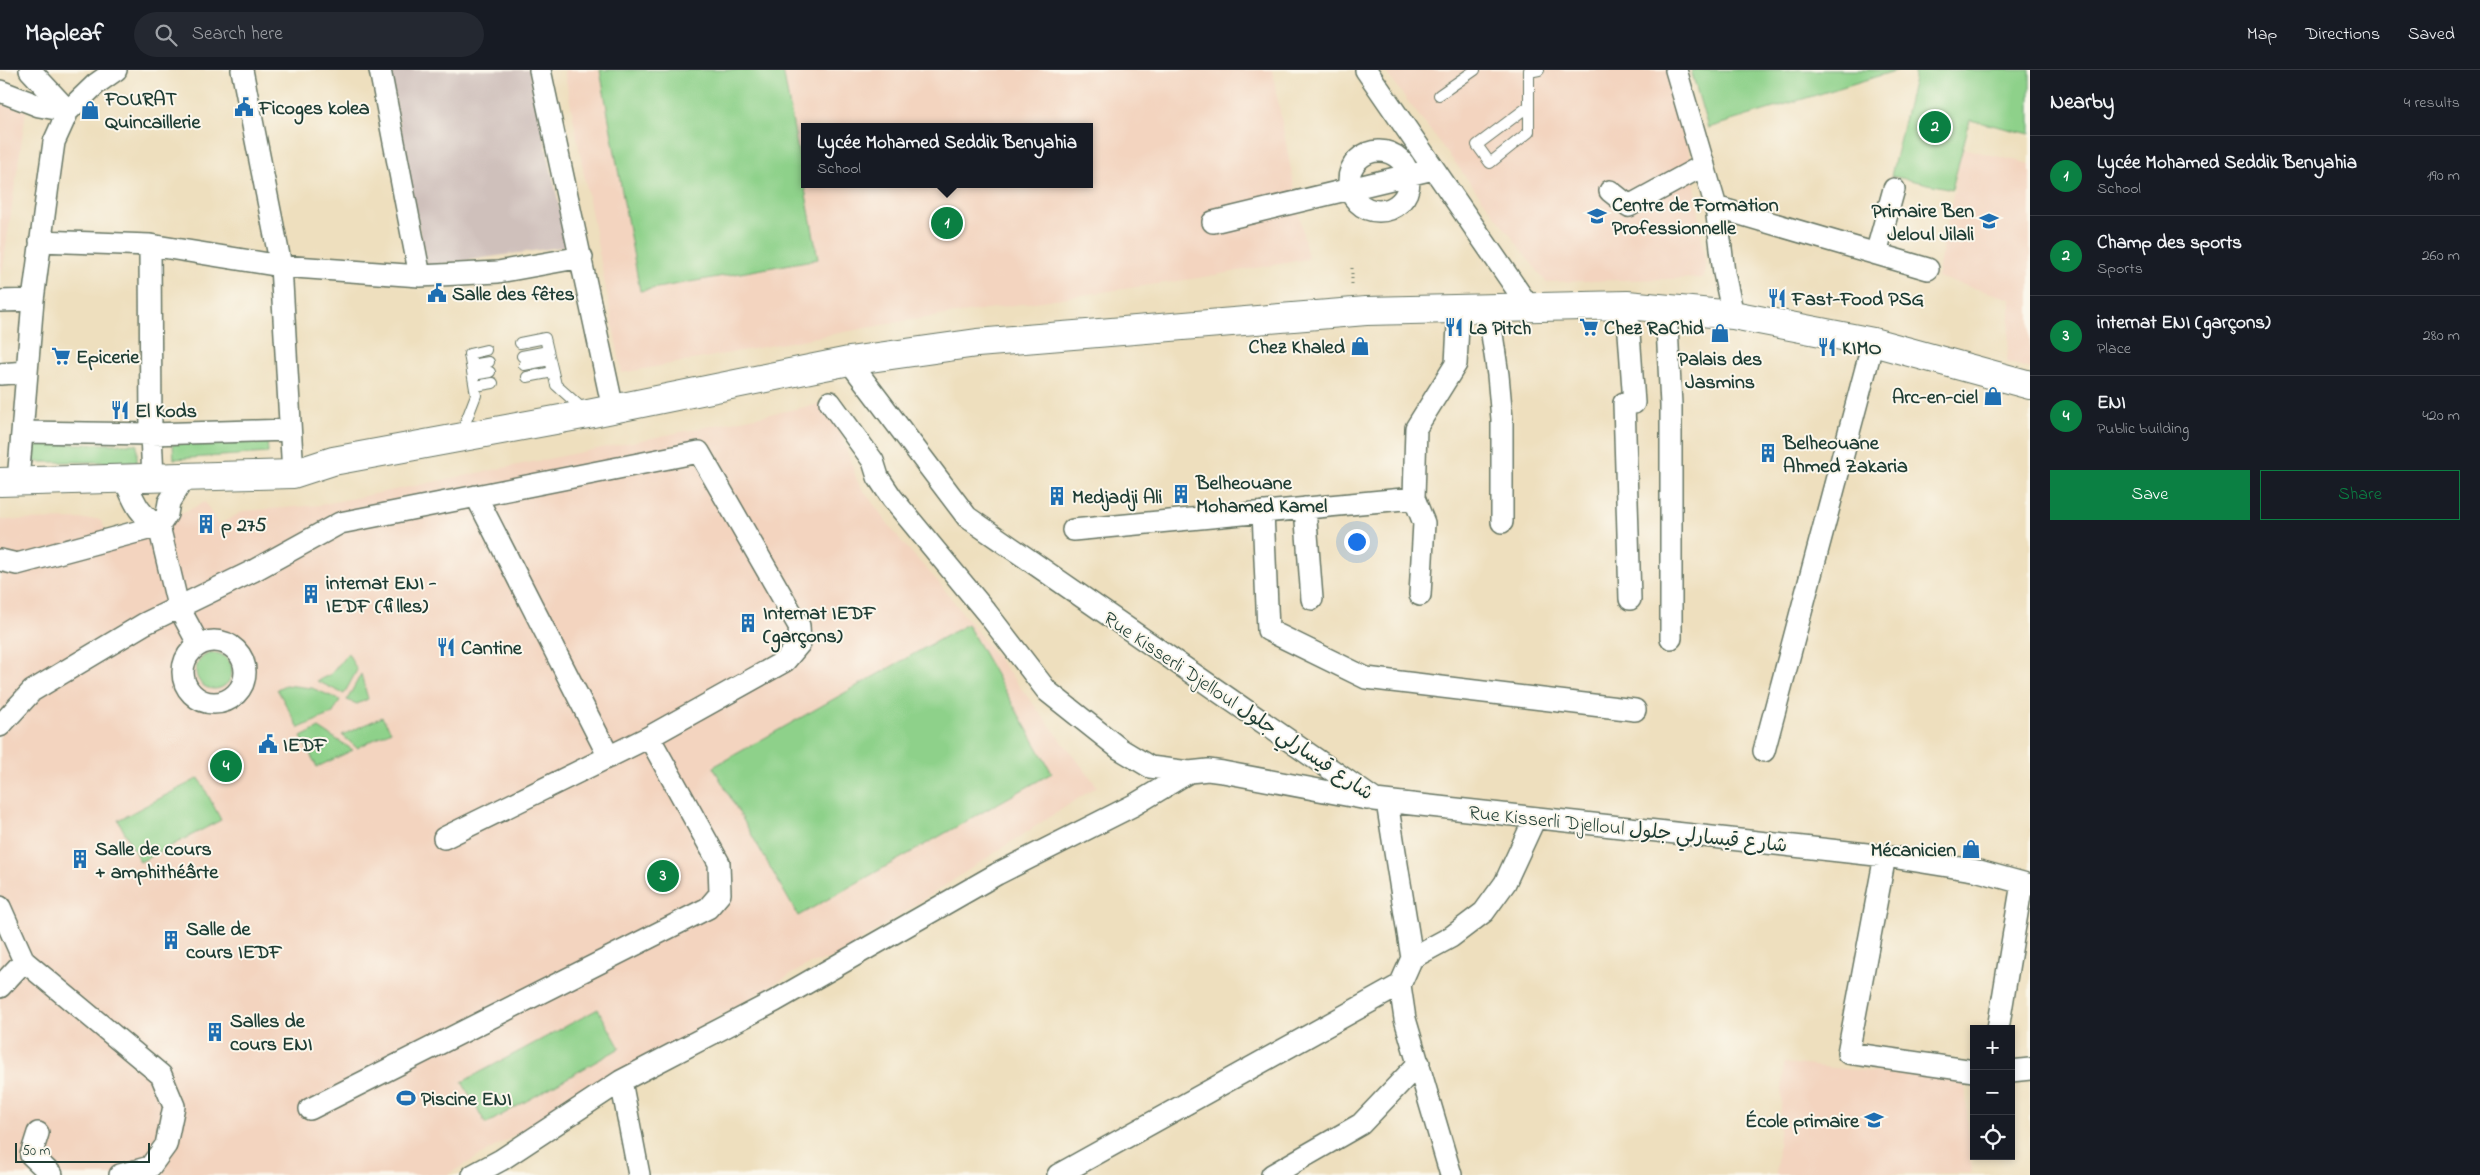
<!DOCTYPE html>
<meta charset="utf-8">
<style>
body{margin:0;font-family:"Indie Flower","Playpen Sans Arabic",sans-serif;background:#242831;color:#f1f3f6}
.controls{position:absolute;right:15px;bottom:15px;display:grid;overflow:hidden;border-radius:0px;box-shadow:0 2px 8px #0003}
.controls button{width:45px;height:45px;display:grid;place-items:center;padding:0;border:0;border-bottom:1px solid #363941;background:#171b24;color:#f1f3f6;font:25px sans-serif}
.scale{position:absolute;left:15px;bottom:12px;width:135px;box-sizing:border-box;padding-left:5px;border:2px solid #1f3d34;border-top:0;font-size:14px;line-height:18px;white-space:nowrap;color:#1f3d34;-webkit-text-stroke:4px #fbf7ec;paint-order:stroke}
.you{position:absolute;left:1356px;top:471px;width:18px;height:18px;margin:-12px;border:4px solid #fff;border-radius:50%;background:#1a73e8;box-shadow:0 0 0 8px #1a73e833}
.badge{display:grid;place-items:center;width:32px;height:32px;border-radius:50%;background:#0b8043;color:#fff;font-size:16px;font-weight:700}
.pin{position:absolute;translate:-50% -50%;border:2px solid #fff;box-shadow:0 1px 5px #0006}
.popup{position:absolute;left:801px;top:53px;width:292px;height:65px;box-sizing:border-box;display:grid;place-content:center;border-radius:0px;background:#171b24;filter:drop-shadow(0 1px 4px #0005);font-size:16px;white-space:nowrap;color:#9ea1a6}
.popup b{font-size:19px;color:#f1f3f6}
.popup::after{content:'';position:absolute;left:50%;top:100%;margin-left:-10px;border:10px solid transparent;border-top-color:#171b24}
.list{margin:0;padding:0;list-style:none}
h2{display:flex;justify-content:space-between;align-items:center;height:65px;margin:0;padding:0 20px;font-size:21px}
h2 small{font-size:16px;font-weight:400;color:#9ea1a6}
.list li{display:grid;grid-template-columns:32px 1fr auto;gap:15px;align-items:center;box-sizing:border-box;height:80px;padding:0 20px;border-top:1px solid #363941}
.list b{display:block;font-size:19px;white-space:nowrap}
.list p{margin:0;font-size:16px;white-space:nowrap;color:#9ea1a6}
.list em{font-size:16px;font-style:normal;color:#9ea1a6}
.actions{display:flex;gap:10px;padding:15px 20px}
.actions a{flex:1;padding:11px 0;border:1px solid #0b8043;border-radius:0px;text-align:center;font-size:18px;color:#0b8043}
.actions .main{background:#0b8043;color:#fff}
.icon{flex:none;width:28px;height:28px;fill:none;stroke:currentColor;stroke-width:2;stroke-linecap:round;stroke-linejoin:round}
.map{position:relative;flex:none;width:2030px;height:1105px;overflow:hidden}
header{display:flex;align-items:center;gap:30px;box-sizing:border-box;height:70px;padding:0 25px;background:#171b24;border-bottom:1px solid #363941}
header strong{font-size:24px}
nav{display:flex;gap:28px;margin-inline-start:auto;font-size:18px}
.search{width:350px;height:45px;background:#242831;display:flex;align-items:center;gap:12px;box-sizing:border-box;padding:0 18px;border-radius:28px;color:#9ea1a6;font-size:19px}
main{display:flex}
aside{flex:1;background:#171b24}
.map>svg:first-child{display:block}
.built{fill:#f3d4bf;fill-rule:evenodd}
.industrial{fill:#cfc0bb}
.green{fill:#8ed18a;stroke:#56875f}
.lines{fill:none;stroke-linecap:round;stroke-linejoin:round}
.lane-casing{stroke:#677664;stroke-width:12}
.street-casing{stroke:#677664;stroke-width:24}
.secondary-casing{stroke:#677664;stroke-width:30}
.path{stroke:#677664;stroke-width:3;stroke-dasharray:1 4;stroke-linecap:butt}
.lane{stroke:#fff;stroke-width:10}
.street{stroke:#fff;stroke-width:21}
.secondary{stroke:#fff;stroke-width:28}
.labels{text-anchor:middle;stroke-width:4;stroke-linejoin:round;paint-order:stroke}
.poi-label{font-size:20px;font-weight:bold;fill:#1f3d34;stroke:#fbf7ec;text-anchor:start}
.street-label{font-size:20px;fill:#1f3d34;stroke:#fbf7ec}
</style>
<header>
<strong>Mapleaf</strong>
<div class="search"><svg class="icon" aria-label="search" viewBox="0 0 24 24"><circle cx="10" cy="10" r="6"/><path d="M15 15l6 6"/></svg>Search here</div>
<nav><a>Map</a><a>Directions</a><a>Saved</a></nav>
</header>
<main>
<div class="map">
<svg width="2030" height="1105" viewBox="0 0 2030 1105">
<rect width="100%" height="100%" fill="#fbf7ec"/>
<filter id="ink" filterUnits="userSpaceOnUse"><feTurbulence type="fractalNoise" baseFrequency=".02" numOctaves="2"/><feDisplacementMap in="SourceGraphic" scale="10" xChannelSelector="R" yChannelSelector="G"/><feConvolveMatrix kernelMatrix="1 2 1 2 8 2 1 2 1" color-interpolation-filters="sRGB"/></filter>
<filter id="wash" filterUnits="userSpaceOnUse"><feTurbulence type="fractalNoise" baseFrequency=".0096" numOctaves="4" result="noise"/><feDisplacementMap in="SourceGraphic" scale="20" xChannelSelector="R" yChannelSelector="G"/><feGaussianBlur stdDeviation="1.12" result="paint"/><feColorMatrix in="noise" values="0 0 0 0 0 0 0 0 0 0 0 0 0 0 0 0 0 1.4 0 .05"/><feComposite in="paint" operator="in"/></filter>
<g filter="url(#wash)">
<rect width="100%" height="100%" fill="#eedfbe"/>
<path class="built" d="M564 0H1272L1308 189 1198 208 899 252 622 303ZM804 57H1090V114H804Z
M1384 0H1670L1692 91 1706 201 1703 208 1546 212Z
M0 32 26 41 2 204H0Z
M1962 78 2030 94V299L2007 292 2011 229 1937 207Z
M830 332 858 413 901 471 940 514 1097 716 834 888 809 894 447 1105H0V450L100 449 114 477 205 432 218 455 244 441 320 435Z
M1784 993 1965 1011 1971 1103 1776 1105Z"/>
<path class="industrial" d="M403 0H529L568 176 426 196 390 3Z"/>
<path class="green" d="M600 0H783L818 189 640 221Z
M1691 0H1898L1708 58Z
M1916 0H2030V64L1970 50 1952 119 1891 106Z
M267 368 268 383 174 389 173 374Z
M29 374H137V392H29Z
M967 554 1052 703 798 846 713 697Z
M348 583 357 600 344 624 317 611 331 604Z
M196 601a18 18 0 1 1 36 0a18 18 0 1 1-36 0Z
M361 604 368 629 357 634 347 630Z
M285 615 312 618 340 630 333 643 299 658 277 619Z
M382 647 391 661 357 678 342 665Z
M319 658 353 680 317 697 301 667Z
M199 708 221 750 140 792 118 750Z
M598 939 620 978 486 1054 462 1012Z"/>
</g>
<g filter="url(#ink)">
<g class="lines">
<g class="lane-casing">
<path id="lane" d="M1529 0V62L1490 93 1477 75 1529 36
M1529 2 1539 0
M1439 25 1475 0
M520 273 545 268 556 315 584 340
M522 286 548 281
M471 295 489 292
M524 295 550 290
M473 305 490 302
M527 307 553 302
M475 316 493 313
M461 364 476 325 469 284 486 280"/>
</g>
<g class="street-casing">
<path id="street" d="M30 0 68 41 96 14 116 0
M242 0 281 196 293 404
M380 0 420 206
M540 0 613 339
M1366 0 1529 237
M1676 0 1716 137 1724 203 1733 245
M0 21 39 36 68 41 54 72 48 115 33 230 18 411
M1349 111a30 30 0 1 1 60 0a30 30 0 1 1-60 0Z
M1610 121 1629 136 1704 95
M1716 137 1928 199
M1213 152 1433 99
M150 175 281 196 420 206 498 202 582 187
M1876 184 1894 119
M0 231 33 230
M1627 235 1634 333H1624L1630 529
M1488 237 1498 305 1502 349V452
M1666 237 1671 335V568
M849 291 967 447 1375 730 1885 786 1979 801 2030 815
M0 304 26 302
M830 332 873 391 878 407 892 428 987 543 1047 621 1120 679 1150 697 1189 702
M23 362 151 364 150 175 40 171
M124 408C134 430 137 444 159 456L178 536 199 575
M153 408 151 364 289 360
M476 426 609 687
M1305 438 1312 529
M1263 442 1268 560 1366 608 1635 640
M1073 460 1414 428
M0 490 17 494 159 456 167 444 169 432 184 408
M1420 525 1424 453 1414 428 1416 358 1456 294 1459 237
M183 602a31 31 0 1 1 62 0a31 31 0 1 1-62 0Z
M0 656 32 621 144 554 253 501 340 453 699 382 799 556 800 573 785 591 649 667 719 793 720 824 708 838 310 1039
M1764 681 1873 272
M1387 732 1412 888
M444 768 649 667
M1885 786 1848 983 1974 1001
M0 837 24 891 161 1005 174 1036 166 1075 150 1097 120 1105
M0 917 24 891
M1998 959 2022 813
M2011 1001 2030 999
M621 1011 639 1105
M38 1063 31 1085 52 1105
M473 1105 501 1090 621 1011 775 931 997 804 1134 735 1189 702 1208 700 1223 702 1367 729
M1058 1105 1400 915
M1272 1105 1361 1054 1419 993
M1451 1105 1405 949 1400 915 1412 888 1451 867 1484 842 1505 813 1535 748"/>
</g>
<g class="secondary-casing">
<path id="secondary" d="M0 412 293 404 333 391 588 344 849 291 977 273 1366 241 1627 235 1733 245 1873 272 2030 315"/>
</g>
<path class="path" d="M1352 198V217"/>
<use href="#lane" class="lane"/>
<use href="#street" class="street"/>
<use href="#secondary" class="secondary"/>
</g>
</g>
<defs>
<g id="civic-bare" transform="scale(1.5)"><path d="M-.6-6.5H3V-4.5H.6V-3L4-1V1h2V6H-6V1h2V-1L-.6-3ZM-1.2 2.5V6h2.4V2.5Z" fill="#1f6fb2" stroke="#fbf7ec" stroke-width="2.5" paint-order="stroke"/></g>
<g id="shop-bare" transform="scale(1.5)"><path d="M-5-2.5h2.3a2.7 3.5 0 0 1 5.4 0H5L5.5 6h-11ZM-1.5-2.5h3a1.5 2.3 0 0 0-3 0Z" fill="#1f6fb2" stroke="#fbf7ec" stroke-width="2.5" paint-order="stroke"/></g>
<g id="university-bare" transform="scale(1.5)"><path d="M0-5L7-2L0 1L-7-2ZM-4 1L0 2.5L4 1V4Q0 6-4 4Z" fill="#1f6fb2" stroke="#fbf7ec" stroke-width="2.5" paint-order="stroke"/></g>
<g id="school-bare" transform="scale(1.5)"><path d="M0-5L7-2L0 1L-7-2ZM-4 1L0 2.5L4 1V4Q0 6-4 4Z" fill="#1f6fb2" stroke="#fbf7ec" stroke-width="2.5" paint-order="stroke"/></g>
<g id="restaurant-bare" transform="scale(1.5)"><path d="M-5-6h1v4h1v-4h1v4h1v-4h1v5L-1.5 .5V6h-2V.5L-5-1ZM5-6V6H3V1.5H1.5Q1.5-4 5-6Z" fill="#1f6fb2" stroke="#fbf7ec" stroke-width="2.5" paint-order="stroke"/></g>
<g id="supermarket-bare" transform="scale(1.5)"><path d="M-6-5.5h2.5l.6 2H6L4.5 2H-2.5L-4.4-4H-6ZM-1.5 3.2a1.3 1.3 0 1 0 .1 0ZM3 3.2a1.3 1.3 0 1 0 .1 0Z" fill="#1f6fb2" stroke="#fbf7ec" stroke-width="2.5" paint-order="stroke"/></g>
<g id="building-bare" transform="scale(1.5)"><path d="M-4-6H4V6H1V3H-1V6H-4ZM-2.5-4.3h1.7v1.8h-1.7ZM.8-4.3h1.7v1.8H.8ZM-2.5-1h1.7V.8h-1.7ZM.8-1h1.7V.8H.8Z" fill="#1f6fb2" stroke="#fbf7ec" stroke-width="2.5" paint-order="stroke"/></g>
<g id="stadium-bare" transform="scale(1.5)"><path d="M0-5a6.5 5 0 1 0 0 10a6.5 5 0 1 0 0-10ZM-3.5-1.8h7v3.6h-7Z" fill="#1f6fb2" stroke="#fbf7ec" stroke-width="2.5" paint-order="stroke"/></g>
</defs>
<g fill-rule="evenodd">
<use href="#civic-bare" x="244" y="37"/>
<use href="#shop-bare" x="90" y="40"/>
<use href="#university-bare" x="1597" y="146"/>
<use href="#school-bare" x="1989" y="151"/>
<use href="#civic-bare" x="437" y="223"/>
<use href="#restaurant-bare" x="1777" y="228"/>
<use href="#restaurant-bare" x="1454" y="257"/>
<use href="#supermarket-bare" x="1589" y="257"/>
<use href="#shop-bare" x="1720" y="263"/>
<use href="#shop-bare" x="1360" y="276"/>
<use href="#restaurant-bare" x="1827" y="277"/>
<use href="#supermarket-bare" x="61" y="286"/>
<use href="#shop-bare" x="1993" y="326"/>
<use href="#restaurant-bare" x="120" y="340"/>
<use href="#building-bare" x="1768" y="383"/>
<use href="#building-bare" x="1181" y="424"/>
<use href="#building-bare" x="1057" y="426"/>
<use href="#building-bare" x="206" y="454"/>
<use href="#building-bare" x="311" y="524"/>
<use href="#building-bare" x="748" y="553"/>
<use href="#restaurant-bare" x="446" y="577"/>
<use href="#civic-bare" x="268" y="674"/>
<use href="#shop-bare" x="1971" y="779"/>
<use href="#building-bare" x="80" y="789"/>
<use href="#building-bare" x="171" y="870"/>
<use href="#building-bare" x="215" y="962"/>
<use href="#stadium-bare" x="406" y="1028"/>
<use href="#school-bare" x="1874" y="1050"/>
</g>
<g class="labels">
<g class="poi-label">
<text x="105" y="35">FOURAT<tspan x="105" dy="23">Quincaillerie</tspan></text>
<text x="259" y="44">Ficoges kolea</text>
<text x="1612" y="141">Centre de Formation<tspan x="1612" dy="23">Professionnelle</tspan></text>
<text x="1974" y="147" text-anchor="end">Primaire Ben<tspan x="1974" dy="23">Jeloul Jilali</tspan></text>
<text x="452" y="230">Salle des fêtes</text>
<text x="1792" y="235">Fast-Food PSG</text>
<text x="1469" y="264">La Pitch</text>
<text x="1604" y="264">Chez RaChid</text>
<text x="1345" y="283" text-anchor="end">Chez Khaled</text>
<text x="1842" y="284">KIMO</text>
<text x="76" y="293">Epicerie</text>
<text x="1720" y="295" text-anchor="middle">Palais des<tspan x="1720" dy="23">Jasmins</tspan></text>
<text x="1978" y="333" text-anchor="end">Arc-en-ciel</text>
<text x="135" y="347">El Kods</text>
<text x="1783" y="379">Belheouane<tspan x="1783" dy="23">Ahmed Zakaria</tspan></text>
<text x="1196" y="419">Belheouane<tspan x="1196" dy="23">Mohamed Kamel</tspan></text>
<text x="1072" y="433">Medjadji Ali</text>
<text x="221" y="461">p 275</text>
<text x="326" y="519">internat ENI -<tspan x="326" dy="23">IEDF (filles)</tspan></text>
<text x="763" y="549">Internat IEDF<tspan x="763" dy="23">(garçons)</tspan></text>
<text x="461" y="584">Cantine</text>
<text x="283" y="681">IEDF</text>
<text x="95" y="785">Salle de cours<tspan x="95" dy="23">+ amphithéârte</tspan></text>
<text x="1956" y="786" text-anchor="end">Mécanicien</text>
<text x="186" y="865">Salle de<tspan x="186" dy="23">cours IEDF</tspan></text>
<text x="230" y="957">Salles de<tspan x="230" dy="23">cours ENI</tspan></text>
<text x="421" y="1035">Piscine ENI</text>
<text x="1859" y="1057" text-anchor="end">École primaire</text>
</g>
<g class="street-label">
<text transform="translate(1239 635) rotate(34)" y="7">Rue Kisserli Djelloul شارع قيسارلي جلول</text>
<text transform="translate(1628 758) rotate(6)" y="7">Rue Kisserli Djelloul شارع قيسارلي جلول</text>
</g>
</g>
</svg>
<div class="controls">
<button>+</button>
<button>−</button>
<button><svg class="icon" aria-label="locate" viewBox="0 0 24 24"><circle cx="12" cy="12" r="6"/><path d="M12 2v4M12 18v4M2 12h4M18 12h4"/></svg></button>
</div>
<div class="scale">50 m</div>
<div class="you"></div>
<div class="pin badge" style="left:947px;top:153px">1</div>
<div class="popup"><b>Lycée Mohamed Seddik Benyahia</b>School</div>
<div class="pin badge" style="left:1935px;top:57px">2</div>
<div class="pin badge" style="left:663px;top:806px">3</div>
<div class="pin badge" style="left:226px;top:696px">4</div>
</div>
<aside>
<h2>Nearby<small>4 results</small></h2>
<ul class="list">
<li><span class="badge">1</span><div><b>Lycée Mohamed Seddik Benyahia</b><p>School</p></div><em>190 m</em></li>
<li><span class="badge">2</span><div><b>Champ des sports</b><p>Sports</p></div><em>260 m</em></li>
<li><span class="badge">3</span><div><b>internat ENI (garçons)</b><p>Place</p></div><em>280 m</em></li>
<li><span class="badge">4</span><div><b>ENI</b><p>Public building</p></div><em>420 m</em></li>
</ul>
<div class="actions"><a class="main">Save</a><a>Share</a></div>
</aside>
</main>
